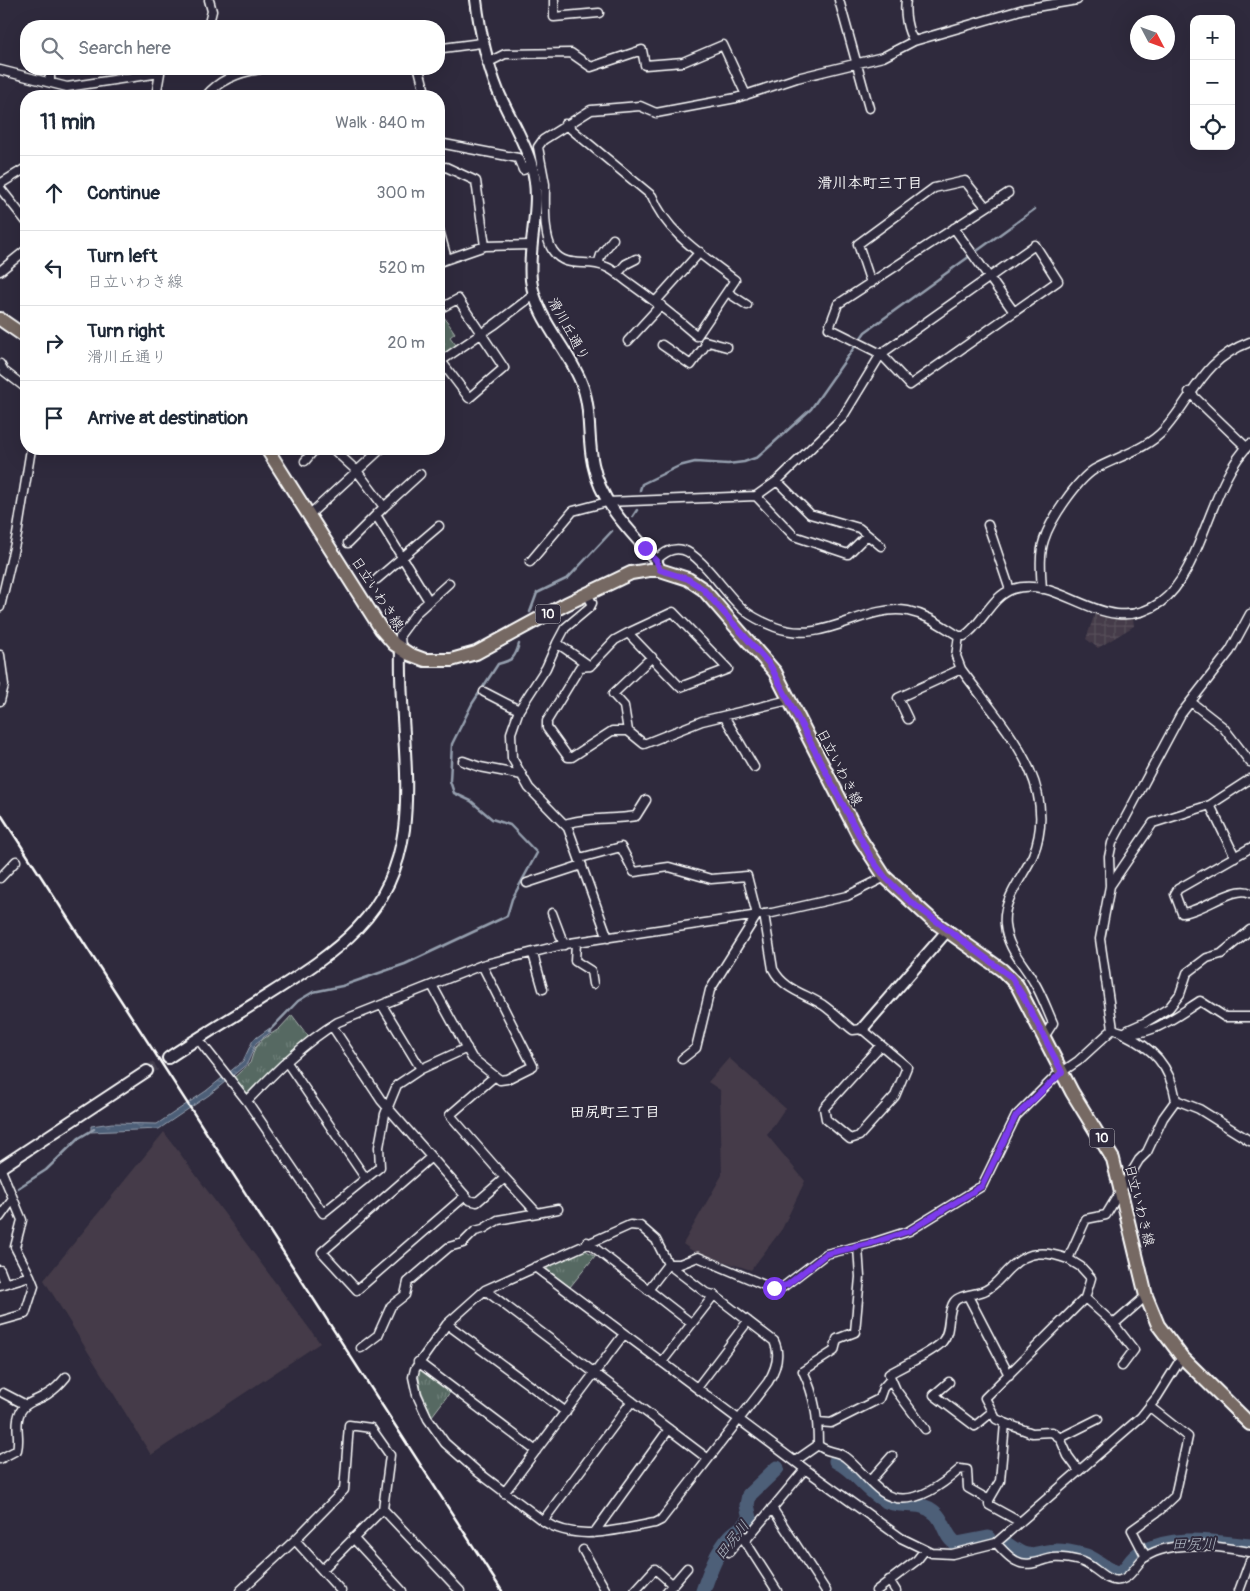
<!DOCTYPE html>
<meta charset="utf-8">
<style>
body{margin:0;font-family:Pangolin,"Klee One",sans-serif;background:#f6f6f7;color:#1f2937}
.controls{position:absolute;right:15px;top:15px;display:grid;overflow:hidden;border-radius:10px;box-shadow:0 5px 20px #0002}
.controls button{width:45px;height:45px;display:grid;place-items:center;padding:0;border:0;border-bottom:1px solid #e0e1e3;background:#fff;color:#1f2937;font:25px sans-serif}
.compass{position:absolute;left:1130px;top:15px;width:45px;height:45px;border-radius:50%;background:#fff;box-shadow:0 5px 20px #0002;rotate:131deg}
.stop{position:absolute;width:15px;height:15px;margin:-11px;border:4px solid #7c3aed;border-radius:50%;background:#fff}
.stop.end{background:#7c3aed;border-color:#fff;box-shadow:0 1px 5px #0008}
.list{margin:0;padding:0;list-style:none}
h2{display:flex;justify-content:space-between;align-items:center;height:65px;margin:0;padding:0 20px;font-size:21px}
h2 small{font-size:16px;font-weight:400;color:#747a83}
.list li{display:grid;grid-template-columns:32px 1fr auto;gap:15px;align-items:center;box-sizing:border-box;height:75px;padding:0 20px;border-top:1px solid #e0e1e3}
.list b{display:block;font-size:19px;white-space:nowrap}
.list p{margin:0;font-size:16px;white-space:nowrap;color:#747a83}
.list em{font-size:16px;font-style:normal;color:#747a83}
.icon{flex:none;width:28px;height:28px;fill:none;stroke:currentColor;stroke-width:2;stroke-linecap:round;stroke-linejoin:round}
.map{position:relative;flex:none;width:1250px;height:1591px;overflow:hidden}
.search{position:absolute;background:#fff;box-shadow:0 5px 20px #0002;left:20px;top:20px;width:425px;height:55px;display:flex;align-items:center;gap:12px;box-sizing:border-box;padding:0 18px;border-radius:20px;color:#747a83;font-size:19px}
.panel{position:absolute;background:#fff;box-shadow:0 5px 20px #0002;left:20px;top:90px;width:425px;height:365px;border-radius:20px}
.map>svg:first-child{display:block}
.built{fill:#443b48}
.industrial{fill:url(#industrial-grid)}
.park{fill:url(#park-tufts);stroke:#aab4b0}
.water{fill:url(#water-ripples);stroke:#959fae}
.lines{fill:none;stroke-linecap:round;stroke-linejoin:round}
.stream{stroke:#959fae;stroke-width:2.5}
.river{stroke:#4e5f78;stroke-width:15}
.tertiary-tunnel{stroke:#443f50;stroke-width:10;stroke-dasharray:10 5;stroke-linecap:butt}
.minor-casing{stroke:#fff;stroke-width:11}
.tertiary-casing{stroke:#fff;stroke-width:14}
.primary-casing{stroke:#fff;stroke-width:16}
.minor{stroke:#2f2a3d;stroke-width:8}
.tertiary{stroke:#2f2a3d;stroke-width:10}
.primary{stroke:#766964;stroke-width:12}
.rail{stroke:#fff;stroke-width:2.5}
.route{stroke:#7c3aed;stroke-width:6}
.labels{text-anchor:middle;stroke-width:4;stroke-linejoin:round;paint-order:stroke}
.shield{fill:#2f2a3d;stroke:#c1bfc5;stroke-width:1}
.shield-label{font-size:12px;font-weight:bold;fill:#fff}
.street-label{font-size:14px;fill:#fff;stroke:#2f2a3d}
.neighbourhood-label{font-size:15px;font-weight:bold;fill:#fff;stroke:#2f2a3d}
.water-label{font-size:15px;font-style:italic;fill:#afb7c2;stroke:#2f2a3d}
</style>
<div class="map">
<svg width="1250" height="1591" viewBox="0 0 1250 1591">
<defs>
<pattern id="industrial-grid" width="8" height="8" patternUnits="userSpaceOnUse" patternTransform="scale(1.25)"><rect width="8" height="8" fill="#443b48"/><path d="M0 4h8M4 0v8" fill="none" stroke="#574f5a"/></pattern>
<pattern id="park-tufts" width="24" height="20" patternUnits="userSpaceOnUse" patternTransform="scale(1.25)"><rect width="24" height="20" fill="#566962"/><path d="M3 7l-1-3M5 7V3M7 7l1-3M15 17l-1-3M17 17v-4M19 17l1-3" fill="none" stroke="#6f807a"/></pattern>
<pattern id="water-ripples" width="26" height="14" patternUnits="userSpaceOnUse" patternTransform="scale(1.25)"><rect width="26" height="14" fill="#4e5f78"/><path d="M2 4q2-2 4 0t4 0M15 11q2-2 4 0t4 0" fill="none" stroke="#69778c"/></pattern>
</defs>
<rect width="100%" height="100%" fill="#2f2a3d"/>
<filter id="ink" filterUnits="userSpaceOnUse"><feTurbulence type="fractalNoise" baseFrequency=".02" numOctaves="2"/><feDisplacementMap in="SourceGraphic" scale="10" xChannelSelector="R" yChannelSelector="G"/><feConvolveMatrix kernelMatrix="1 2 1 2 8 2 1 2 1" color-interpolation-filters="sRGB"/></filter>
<g filter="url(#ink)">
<path class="built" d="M729 1058 785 1108 767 1135 805 1181 782 1229 751 1270 694 1252 683 1244 722 1175 720 1090 708 1082Z
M164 1132 320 1343 151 1455 44 1280Z"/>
<path class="industrial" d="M1095 613 1115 618H1133L1134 626 1098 648 1086 639Z"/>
<path class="park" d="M440 311 455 333 450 337 459 349 446 356 439 348Z
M292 1015 311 1040 247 1101 230 1081 250 1063 255 1048 263 1039 279 1029Z
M582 1248 595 1256 570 1287 547 1269 548 1264Z
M423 1370 451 1391 432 1416 421 1390 418 1371Z"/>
<path class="water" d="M270 1028 271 1032 256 1043 247 1064 209 1095 159 1129 91 1132V1126L112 1123 157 1124 206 1091 243 1061 253 1040Z"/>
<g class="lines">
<path class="stream" d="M640 490 642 484 679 466 695 462 728 464 744 462 758 457 811 409 865 332 1035 209
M633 516 637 510
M530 612 537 593 568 578 612 531
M269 1031 298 1001 313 992 342 986 405 964 507 916 512 899 537 853 510 825 492 819 471 801 454 793 450 781 452 744 472 704 498 664C513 660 515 658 519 644
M18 1188 46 1170 79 1138 94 1129"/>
<path class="river" d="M836 1461C855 1470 866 1490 884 1500 902 1509 920 1499 935 1513 945 1521 944 1537 957 1544L988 1538
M1008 1545C1033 1563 1030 1552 1056 1551 1064 1551 1075 1553 1083 1555 1098 1558 1106 1573 1121 1573 1128 1567 1132 1557 1140 1553 1174 1534 1213 1542 1250 1546
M703 1591C710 1571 716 1553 730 1537 736 1530 746 1527 750 1518L747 1505 749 1495 777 1468"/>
<path class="tertiary-tunnel" d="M147 1071 168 1058"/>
<g class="minor-casing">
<path id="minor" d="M554 0V17L599 13
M839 0 869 108
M906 0C904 13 907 31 914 41
M203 26 209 23 212 11 209 0
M439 46 443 48 481 43
M487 63 505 54 571 53 591 67 642 50 645 65 683 62 723 45 746 95
M50 69V82
M419 69 426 96
M0 70 67 87 160 73 156 96
M206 96C219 80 240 72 260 69
M439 143 518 158 523 170 532 166
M439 169 446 167 476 181 485 246
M0 184 26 168
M545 184C545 201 543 237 553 251 566 270 589 258 606 267 614 270 621 277 628 282 652 299 675 317 697 336L735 280C704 256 667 234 652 196L565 124
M536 186 545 184 538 147 543 140 591 110 640 106 656 113 736 98 797 78 883 57 914 41 1024 9 1077 0
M0 188 26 221
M954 228 1014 312
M439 230 447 259
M439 262 485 246 531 245
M598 264 601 255 613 239
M0 271 26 250
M617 274 626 264 636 259
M871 283 858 244 934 188 965 181 986 207
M727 292 747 305
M656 301 700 252
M439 309 458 299 504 368 469 398 441 361 439 363
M628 341 661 305
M705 341 727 347
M662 345 691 365 707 343
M441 361 494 325 535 294
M0 364 4 371 26 388
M1189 392 1246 447
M333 449 357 471 384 507 376 515 429 601
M305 461 315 449
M777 481 810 514 859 528 881 546
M756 496 794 536 848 554 867 535
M384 507 420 474
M309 515 381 449
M988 525 1010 590
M348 543 376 515
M656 560C664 553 672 547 683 550 702 555 728 598 745 611 754 618 765 623 775 627 825 646 863 603 908 611 928 615 942 626 959 636H964C982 625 991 596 1013 589 1062 574 1106 641 1161 602 1202 572 1210 482 1250 444
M530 562 573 511 607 502 756 496 777 481 842 418 881 354 1035 245 1058 281 910 385 881 354 829 328 838 304 1008 193
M377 579 439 526
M1042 589C1041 573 1039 555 1044 540 1050 520 1077 480 1095 469 1117 457 1147 449 1164 430 1195 395 1202 360 1250 342
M0 607 17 535 31 449
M959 636 956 656 961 669C1000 723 1062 783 1033 855 1023 878 1002 899 1005 925 1007 948 1023 963 1034 982 1042 995 1047 1010 1053 1023L1044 1037
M557 643 565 628 590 607 592 603 587 594
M401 650 400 635 417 612 449 583
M0 655 4 685 0 701
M590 666 580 667 547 721V728L568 757H572L612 731H628L644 744 702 721 789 700
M484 692 519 710
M1191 702 1223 727 1250 762
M724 716 754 767
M908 719 898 698 961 669
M628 731 624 706 613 694 652 657
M463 761 480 767 522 775
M1210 805 1235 857
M565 824C587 817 612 820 636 816L646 800
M1250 848 1178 889 1175 894 1182 913C1201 912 1236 884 1250 893
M580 858 621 847 634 872 669 867 711 879 747 876 757 915 710 990 696 1048 682 1059
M0 878 16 861
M527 883 582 865
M1110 886 1153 823 1210 805 1250 779
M552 913 564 945
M764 914 773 969C784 990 804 993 823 1005 833 1012 843 1022 853 1030L862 1029 907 1067 895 1096 859 1136 850 1139 826 1119 824 1108 880 1046
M608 938 568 828 529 788 512 758 511 733 519 710 546 668 557 643 590 666 615 640 628 633 680 687 728 669 673 612 628 633
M576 943 575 961 591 971 593 984
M533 954 543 989
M432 985 472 1058 500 1080 507 1079 533 1066 482 965
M382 1005 421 1069
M332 1026 381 1100 469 1200 477 1202 505 1178 450 1115 495 1076
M1113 1029 1100 939 1110 886 1109 857 1112 843 1181 714 1230 651 1250 614
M1128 1030 1146 1022 1169 1008 1180 994 1187 973 1207 958 1221 954 1250 930
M1122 1033C1153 1048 1170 1065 1176 1100L1199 1109 1250 1141
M198 1039 247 1101 323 1213 380 1167 379 1147 385 1114 397 1085 421 1069 467 1048
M286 1061 366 1179
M247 1101C275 1072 303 1043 338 1022L482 965 570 943 772 913 847 896 885 877
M431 1157 322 1252 357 1290 465 1196
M0 1167 22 1220 15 1247 30 1276 0 1285
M537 1213 558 1209
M0 1217 13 1199
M630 1225 640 1226 656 1240 668 1264 706 1293 714 1295 774 1341C781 1355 776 1369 768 1382L661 1520 655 1523C618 1529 577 1543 543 1521L478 1472 445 1443 428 1419 417 1395 413 1377 415 1369 447 1324 485 1290Z
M587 1242 691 1323
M858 1247 860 1277 855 1332 837 1339 834 1351 803 1371C815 1396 818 1418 818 1445 826 1453 837 1450 845 1457 858 1467 868 1482 882 1492 908 1510 940 1487 960 1469L967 1470 968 1488 989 1500 1000 1481 1005 1423 996 1419 985 1398 1085 1298 1091 1278 1081 1267 1068 1259 1086 1219 1106 1215 1139 1160 1147 1152 1163 1118 1176 1100
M535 1267 805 1469 901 1538 932 1553 952 1554 996 1543 1141 1417 1157 1397 1182 1357
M0 1270 5 1283
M485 1290 707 1458
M648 1290 668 1264H680L698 1257 769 1287H783L826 1254 872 1243 909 1231 982 1186 1016 1116 1056 1076 1078 1061 1113 1029C1144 1043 1175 1017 1200 1001L1225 1017H1250
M968 1296 1009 1375
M1085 1298 1114 1324 1134 1350 1122 1366
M0 1321 25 1314 34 1286 30 1276
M447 1324 566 1412
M1114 1324 1146 1296
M361 1348 378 1335 391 1306 405 1295 408 1282 449 1247 463 1243 475 1231 483 1229 498 1220 537 1213 505 1178
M418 1362 536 1451
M662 1362 714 1295
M949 1382 934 1395 975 1426 992 1412
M697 1388 748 1321
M3 1393 26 1405
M818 1422 831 1423 879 1399 883 1388 891 1379
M1005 1423 1032 1433 1052 1432 1060 1438 1098 1419
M925 1429 896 1390 889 1374C901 1367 935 1351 942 1342 952 1331 946 1313 954 1302 960 1294 977 1295 986 1290 996 1285 1002 1275 1011 1267 1029 1250 1046 1251 1068 1259
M1060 1438 1068 1456 1079 1471
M0 1459 17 1450C20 1439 16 1430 18 1419 21 1401 37 1402 49 1393 56 1389 61 1383 66 1377
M795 1461 818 1445
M870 1481 892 1456
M504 1493 624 1334
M989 1500V1505L1020 1522
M772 1508 826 1591
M383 1509 460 1591
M543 1521 632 1401
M594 1533 669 1429
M353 1538 402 1591
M295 1540 344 1490 349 1425 371 1428 390 1455 383 1509 322 1570
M996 1543C1002 1549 1008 1557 1016 1561 1028 1568 1041 1560 1053 1558 1061 1557 1072 1559 1080 1561 1094 1564 1106 1584 1120 1580 1131 1578 1136 1564 1145 1557 1173 1539 1218 1546 1250 1552
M583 1550 606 1591
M729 1552 742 1536 748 1537
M1146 1557 1132 1530 1160 1510 1175 1496 1188 1437 1150 1407
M889 1580 896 1591
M240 1591 295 1540 341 1591
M635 1591 655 1569 673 1585
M667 1591 687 1568
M777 1591 745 1541 805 1469
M876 1591 917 1560 924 1551
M1239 1591 1250 1561"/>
</g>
<g class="tertiary-casing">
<path id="tertiary" d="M476 0C480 32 486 61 498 91 509 117 525 141 532 167 543 205 527 242 531 280 536 319 567 347 581 382 592 408 587 436 593 464 601 504 630 531 656 560L660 570
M862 1029 947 931
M168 1058C201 1036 235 1016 268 995 336 952 393 916 404 829 411 770 399 709 401 650
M0 1168 147 1071"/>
</g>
<g class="primary-casing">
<path id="primary" d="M0 319 26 337
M267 449 381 629 394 644 409 654 425 660H451L476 653 566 604 631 573 649 570H660L688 579 703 589 775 672 861 840 885 877 932 920 1002 970 1017 985 1072 1092 1113 1159 1146 1296 1158 1325 1182 1357 1250 1424"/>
</g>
<use href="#minor" class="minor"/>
<use href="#tertiary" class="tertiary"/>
<use href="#primary" class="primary"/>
<path class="rail" d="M0 813 502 1591"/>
</g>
</g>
<g class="lines" filter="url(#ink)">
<path class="route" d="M645 548 656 560 660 570 688 579 703 589 770 665 871 858 885 877 907 899 1011 977 1023 996 1062 1072 1016 1116 982 1186 909 1231 872 1243 826 1254 787 1285 774 1288"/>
</g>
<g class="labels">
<g class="shield">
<rect x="535.5" y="604.5" width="25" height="19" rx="4"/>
<rect x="1089.5" y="1128.5" width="25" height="19" rx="4"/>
</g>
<g class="shield-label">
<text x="548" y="618">10</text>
<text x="1102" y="1142">10</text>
</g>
<g class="street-label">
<text transform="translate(569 329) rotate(61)" y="5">滑川丘通り</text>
<text transform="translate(378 593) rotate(57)" y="5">日立いわき線</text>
<text transform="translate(840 767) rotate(63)" y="5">日立いわき線</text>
<text transform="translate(1140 1205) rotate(76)" y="5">日立いわき線</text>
</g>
<g class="neighbourhood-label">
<text x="870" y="188">滑川本町三丁目</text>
<text x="615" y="1117">田尻町三丁目</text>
</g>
<g class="water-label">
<text transform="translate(732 1540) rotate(-51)" y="5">田尻川</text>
<text x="1194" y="1549">田尻川</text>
</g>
</g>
</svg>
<div class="controls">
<button>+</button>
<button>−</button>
<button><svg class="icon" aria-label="locate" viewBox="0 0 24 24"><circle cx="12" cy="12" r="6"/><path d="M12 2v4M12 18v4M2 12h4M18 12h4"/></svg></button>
</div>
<svg class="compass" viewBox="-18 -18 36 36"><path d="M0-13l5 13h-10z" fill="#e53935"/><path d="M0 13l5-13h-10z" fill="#747a83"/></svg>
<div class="stop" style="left:774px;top:1288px"></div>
<div class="stop end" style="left:645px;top:548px"></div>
<div class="search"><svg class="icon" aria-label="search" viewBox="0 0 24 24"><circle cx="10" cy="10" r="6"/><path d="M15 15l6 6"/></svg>Search here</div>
<section class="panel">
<h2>11 min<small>Walk · 840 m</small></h2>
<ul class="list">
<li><svg class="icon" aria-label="ahead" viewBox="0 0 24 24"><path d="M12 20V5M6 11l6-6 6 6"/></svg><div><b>Continue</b></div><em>300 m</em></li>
<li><svg class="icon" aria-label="left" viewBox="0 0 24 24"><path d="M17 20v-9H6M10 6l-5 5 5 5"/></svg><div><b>Turn left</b><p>日立いわき線</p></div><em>520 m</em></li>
<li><svg class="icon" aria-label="right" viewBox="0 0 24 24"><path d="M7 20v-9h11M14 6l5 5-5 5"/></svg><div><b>Turn right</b><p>滑川丘通り</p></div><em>20 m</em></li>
<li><svg class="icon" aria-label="arrive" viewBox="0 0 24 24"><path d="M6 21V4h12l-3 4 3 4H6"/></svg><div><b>Arrive at destination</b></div></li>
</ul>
</section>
</div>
